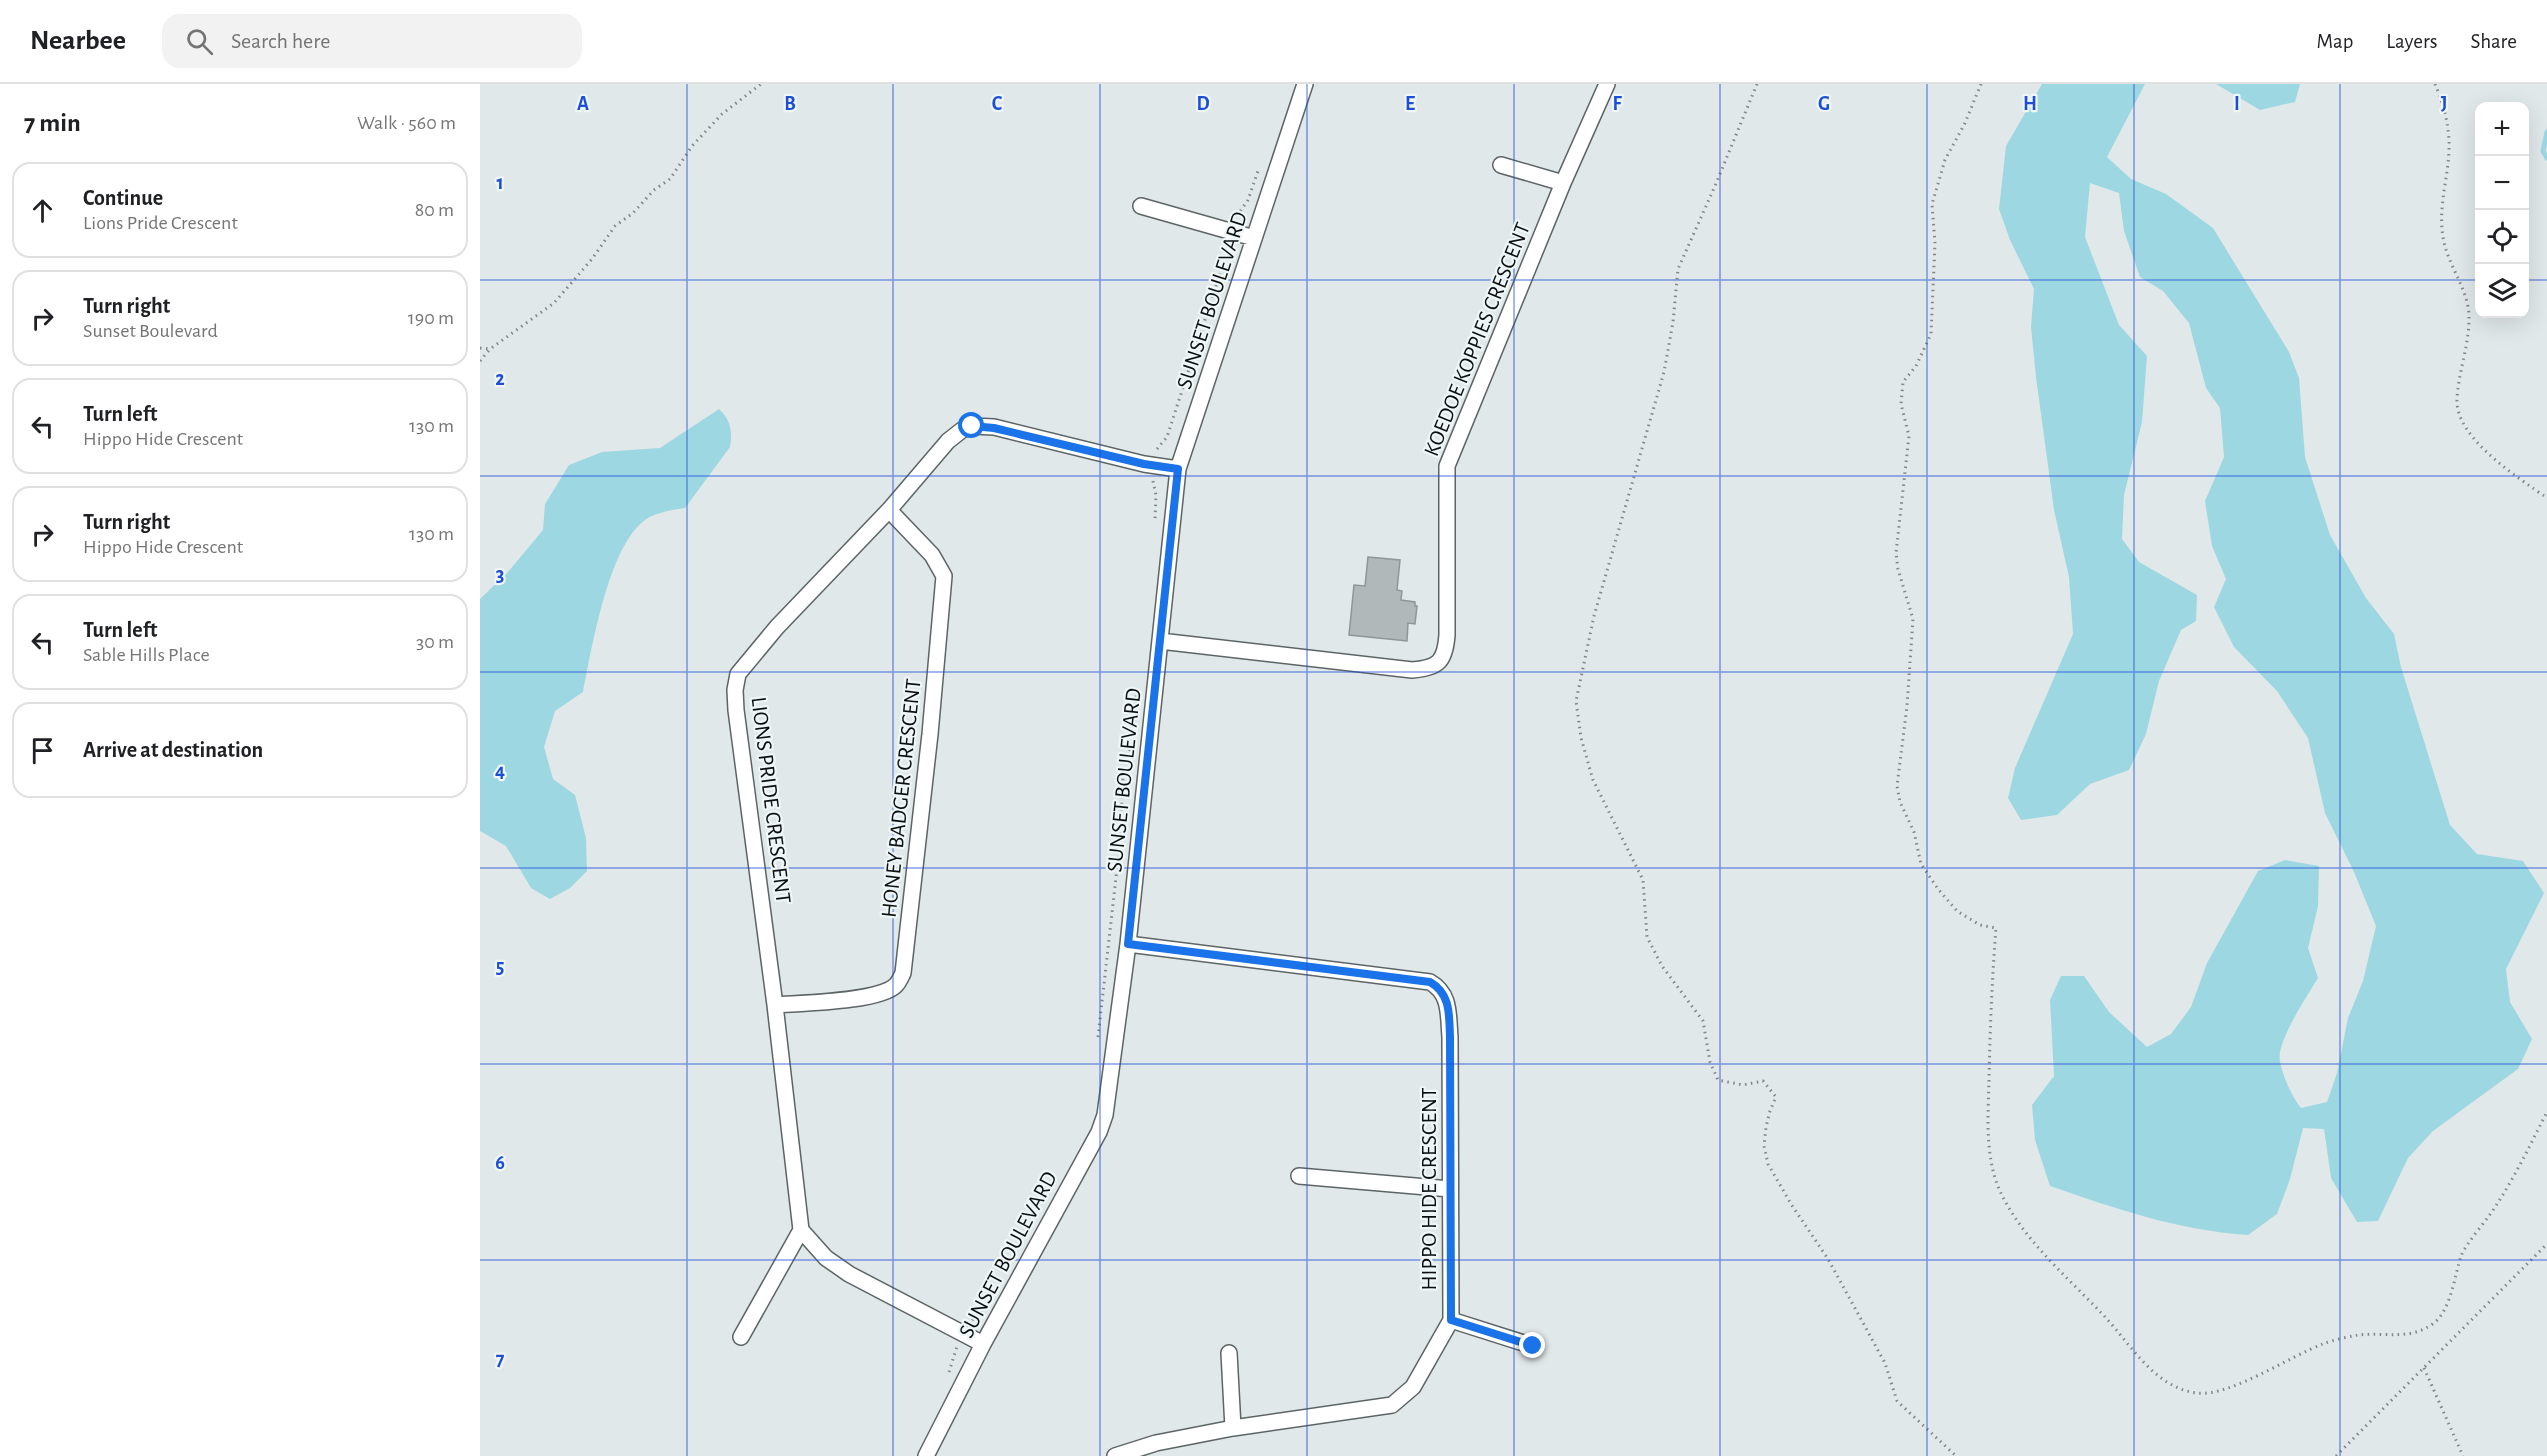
<!DOCTYPE html>
<meta charset="utf-8">
<style>
body{margin:0;font-family:"Alegreya Sans",sans-serif;background:#f2f2f2;color:#202124}
.controls{position:absolute;right:18px;top:18px;display:grid;overflow:hidden;border-radius:12px;box-shadow:0 6px 24px #0002}
.controls button{width:54px;height:54px;display:grid;place-items:center;padding:0;border:0;border-bottom:2px solid #e0e0e0;background:#fff;color:#202124;font:30px sans-serif}
.stop{position:absolute;width:18px;height:18px;margin:-14px;border:4px solid #1a73e8;border-radius:50%;background:#fff}
.stop.end{background:#1a73e8;border-color:#fff;box-shadow:0 2px 6px #0008}
.list{margin:0;padding:0;list-style:none}
h2{display:flex;justify-content:space-between;align-items:center;height:78px;margin:0;padding:0 24px;font-size:26px}
h2 small{font-size:20px;font-weight:400;color:#757577}
.list li{display:grid;grid-template-columns:39px 1fr auto;gap:18px;align-items:center;box-sizing:border-box;height:96px;margin:0 12px 12px;padding:0 12px;border:2px solid #e0e0e0;border-radius:18px}
.list b{display:block;font-size:22px;white-space:nowrap}
.list p{margin:0;font-size:20px;white-space:nowrap;color:#757577}
.list em{font-size:20px;font-style:normal;color:#757577}
.icon{flex:none;width:33px;height:33px;fill:none;stroke:currentColor;stroke-width:2;stroke-linecap:round;stroke-linejoin:round}
.map{position:relative;flex:none;width:2067px;height:1372px;overflow:hidden}
header{display:flex;align-items:center;gap:36px;box-sizing:border-box;height:84px;padding:0 30px;background:#fff;border-bottom:2px solid #e0e0e0}
header strong{font-size:28px}
nav{display:flex;gap:33px;margin-inline-start:auto;font-size:21px}
.search{width:420px;height:54px;background:#f2f2f2;display:flex;align-items:center;gap:15px;box-sizing:border-box;padding:0 21px;border-radius:18px;color:#757577;font-size:22px}
main{display:flex}
aside{flex:1;background:#fff}
.map>svg:first-child{display:block}
.water{fill:#9dd8e2}
.lines{fill:none;stroke-linecap:round;stroke-linejoin:round}
.stream{stroke:#9dd8e2;stroke-width:5}
.building{fill:#b1b8b9;stroke:#8f9697;stroke-width:1.5}
.minor-casing{stroke:#5d6465;stroke-width:18}
.path{stroke:#818686;stroke-width:3;stroke-dasharray:1.5 4.5;stroke-linecap:butt}
.minor{stroke:#fff;stroke-width:15}
.route{stroke:#1a73e8;stroke-width:8}
.grid{fill:none;stroke:#1d4ed8;stroke-width:1.5;stroke-opacity:0.55}
.labels{text-anchor:middle;stroke-width:4.5;stroke-linejoin:round;paint-order:stroke}
.street-label{font-size:22px;fill:#0c0f0f;stroke:#eef6f7}
.grid-label{font-size:20px;text-anchor:middle;font-weight:bold;fill:#1d4ed8;stroke:#eef6f7;stroke-width:4.5;stroke-linejoin:round;paint-order:stroke}
</style>
<header>
<strong>Nearbee</strong>
<div class="search"><svg class="icon" aria-label="search" viewBox="0 0 24 24"><circle cx="10" cy="10" r="6"/><path d="M15 15l6 6"/></svg>Search here</div>
<nav><a>Map</a><a>Layers</a><a>Share</a></nav>
</header>
<main>
<aside>
<h2>7 min<small>Walk · 560 m</small></h2>
<ul class="list">
<li><svg class="icon" aria-label="ahead" viewBox="0 0 24 24"><path d="M12 20V5M6 11l6-6 6 6"/></svg><div><b>Continue</b><p>Lions Pride Crescent</p></div><em>80 m</em></li>
<li><svg class="icon" aria-label="right" viewBox="0 0 24 24"><path d="M7 20v-9h11M14 6l5 5-5 5"/></svg><div><b>Turn right</b><p>Sunset Boulevard</p></div><em>190 m</em></li>
<li><svg class="icon" aria-label="left" viewBox="0 0 24 24"><path d="M17 20v-9H6M10 6l-5 5 5 5"/></svg><div><b>Turn left</b><p>Hippo Hide Crescent</p></div><em>130 m</em></li>
<li><svg class="icon" aria-label="right" viewBox="0 0 24 24"><path d="M7 20v-9h11M14 6l5 5-5 5"/></svg><div><b>Turn right</b><p>Hippo Hide Crescent</p></div><em>130 m</em></li>
<li><svg class="icon" aria-label="left" viewBox="0 0 24 24"><path d="M17 20v-9H6M10 6l-5 5 5 5"/></svg><div><b>Turn left</b><p>Sable Hills Place</p></div><em>30 m</em></li>
<li><svg class="icon" aria-label="arrive" viewBox="0 0 24 24"><path d="M6 21V4h12l-3 4 3 4H6"/></svg><div><b>Arrive at destination</b></div></li>
</ul>
</aside>
<div class="map">
<svg width="2067" height="1372" viewBox="0 0 2067 1372">
<rect width="100%" height="100%" fill="#e1e8e9"/>
<path class="water" d="M1562 0H1665L1627 73 1651 95 1686 110 1733 144 1809 268 1819 294 1825 373 1850 451 1886 514 1914 550 1921 583 1970 741 1997 770 2043 777 2064 809 2026 885 2030 918 2052 955 2038 985 1953 1047 1928 1074 1898 1137 1877 1138 1851 1094 1844 1045 1823 1044 1810 1095 1797 1130 1768 1151C1696 1146 1637 1125 1570 1102L1555 1056 1552 1021 1574 992 1570 916 1581 892H1604L1629 928 1667 963 1691 950 1711 923 1727 879 1778 787 1805 776 1839 782 1838 822 1828 864 1838 894C1826 914 1805 945 1800 968 1797 982 1812 1013 1821 1024L1847 1018 1857 989 1868 934 1883 897 1896 842 1874 788 1845 729 1828 654 1797 607 1754 563 1734 523 1746 495 1732 462 1725 417 1744 373 1740 324 1726 304 1709 239 1683 207 1660 193 1644 147 1639 109 1610 99 1605 153 1639 241 1667 272 1662 338 1644 411 1642 455 1659 478 1717 511 1716 537 1701 546 1679 597 1666 650 1649 686 1610 700 1577 731 1541 736 1528 714 1535 684 1593 550 1589 493 1574 426 1556 293 1551 243 1554 205 1530 156 1519 125 1526 62Z
M1736 0H1820L1815 18 1780 26Z
M239 325C250 335 253 347 250 363L205 424C193 426 176 428 165 436 128 463 112 564 103 608L75 627 64 663 73 695 95 711 106 754 107 787 90 804 70 815 51 804 26 762 0 747V515L28 488 63 446 65 420 89 381 122 368 180 364Z"/>
<g class="lines">
<path class="stream" d="M2067 48 2063 67 2067 74"/>
</g>
<path class="building" d="M888 473 920 476 917 506 922 507 921 516 935 518V522H937L935 540 928 539 927 557 869 551 874 501 885 502Z"/>
<g class="lines">
<g class="minor-casing">
<path id="minor" d="M1021 81 1083 99
M661 122 774 154
M680 557 932 586C958 584 965 578 967 551V382L1083 99 1127 0
M295 921C320 919 400 918 416 901 419 898 421 893 423 889L450 650 464 492 452 471 409 426
M819 1092 970 1105
M971 1236 1053 1262
M261 1253 321 1146
M503 1260 369 1190 346 1174 321 1146 295 921 256 626 255 606 258 590 297 543 409 426 468 357 482 346 492 342 514 343 664 380 698 385
M749 1269 753 1344
M446 1372 503 1260 619 1048 625 1031 648 860 698 385 825 0
M635 1372 676 1359 753 1344 912 1321 933 1303 971 1236 970 953C968 931 971 910 950 898L648 860"/>
</g>
<path class="path" d="M1277 0 1235 102 1198 185 1193 238 1184 288 1114 532 1096 617 1101 654 1113 696 1163 796 1167 853 1182 882 1223 937 1230 978 1238 996 1263 1001 1283 997 1296 1013 1290 1027 1286 1043 1284 1062 1288 1080 1311 1120 1348 1175 1405 1279 1417 1317 1476 1372
M1501 0 1485 39 1465 76 1452 120 1455 159 1451 250 1436 282 1423 298 1421 320 1429 352 1416 469 1418 485 1433 535 1427 622 1417 702 1420 718 1434 748 1441 780 1458 805 1477 827 1500 841 1516 844C1512 895 1510 945 1509 996 1508 1031 1505 1072 1519 1105 1542 1156 1589 1194 1626 1234 1651 1261 1675 1304 1717 1309 1750 1313 1810 1272 1843 1260 1853 1256 1867 1253 1878 1251 1906 1248 1930 1257 1954 1239 1971 1226 1975 1190 1981 1172 1986 1159 2009 1134 2017 1120 2036 1091 2051 1059 2067 1028
M1955 0C1964 21 1970 44 1969 66 1968 95 1958 123 1963 153 1967 181 1990 207 1989 235 1989 262 1978 289 1977 316 1976 355 2039 394 2067 414
M757 132 768 116 779 84
M0 264 10 265
M0 277 10 265 74 219 112 175 135 142 153 129 174 106 190 95 212 62 242 30 281 0
M677 365 687 353 744 177 746 163
M673 397 676 411 675 435
M653 649 657 602
M618 953 639 767 643 695 651 662
M492 1236 502 1226
M1944 1284 1983 1372
M469 1288 477 1262
M1856 1372 2067 1160"/>
<use href="#minor" class="minor"/>
</g>
<g class="lines">
<path class="route" d="M492 342 514 344 664 380 698 385 648 860 950 898C971 910 969 931 970 953L971 1236 1053 1262"/>
</g>
<path class="grid" d="M207 0V1372M413 0V1372M620 0V1372M827 0V1372M1034 0V1372M1240 0V1372M1447 0V1372M1654 0V1372M1860 0V1372M0 196H2000M2044 196H2067M0 392H2067M0 588H2067M0 784H2067M0 980H2067M0 1176H2067"/>
<g class="labels">
<g class="street-label">
<text transform="translate(731 216) rotate(-72)" y="8">SUNSET BOULEVARD</text>
<text transform="translate(996 255) rotate(-68)" y="8">KOEDOE KOPPIES CRESCENT</text>
<text transform="translate(643 696) rotate(-84)" y="8">SUNSET BOULEVARD</text>
<text transform="translate(420 714) rotate(-84)" y="8">HONEY BADGER CRESCENT</text>
<text transform="translate(292 716) rotate(83)" y="8">LIONS PRIDE CRESCENT</text>
<text transform="translate(948 1105) rotate(-90)" y="8">HIPPO HIDE CRESCENT</text>
<text transform="translate(527 1170) rotate(-62)" y="8">SUNSET BOULEVARD</text>
</g>
</g>
<g class="grid-label">
<text x="103" y="26">A</text>
<text x="310" y="26">B</text>
<text x="517" y="26">C</text>
<text x="723" y="26">D</text>
<text x="930" y="26">E</text>
<text x="1137" y="26">F</text>
<text x="1344" y="26">G</text>
<text x="1550" y="26">H</text>
<text x="1757" y="26">I</text>
<text x="1964" y="26">J</text>
<text x="20" y="105">1</text>
<text x="20" y="301">2</text>
<text x="20" y="497">3</text>
<text x="20" y="693">4</text>
<text x="20" y="889">5</text>
<text x="20" y="1085">6</text>
<text x="20" y="1281">7</text>
</g>
</svg>
<div class="controls">
<button>+</button>
<button>−</button>
<button><svg class="icon" aria-label="locate" viewBox="0 0 24 24"><circle cx="12" cy="12" r="6"/><path d="M12 2v4M12 18v4M2 12h4M18 12h4"/></svg></button>
<button><svg class="icon" aria-label="layers" viewBox="0 0 24 24"><path d="M12 4l9 5-9 5-9-5zM3 14l9 5 9-5"/></svg></button>
</div>
<div class="stop" style="left:492px;top:342px"></div>
<div class="stop end" style="left:1053px;top:1262px"></div>
</div>
</main>
